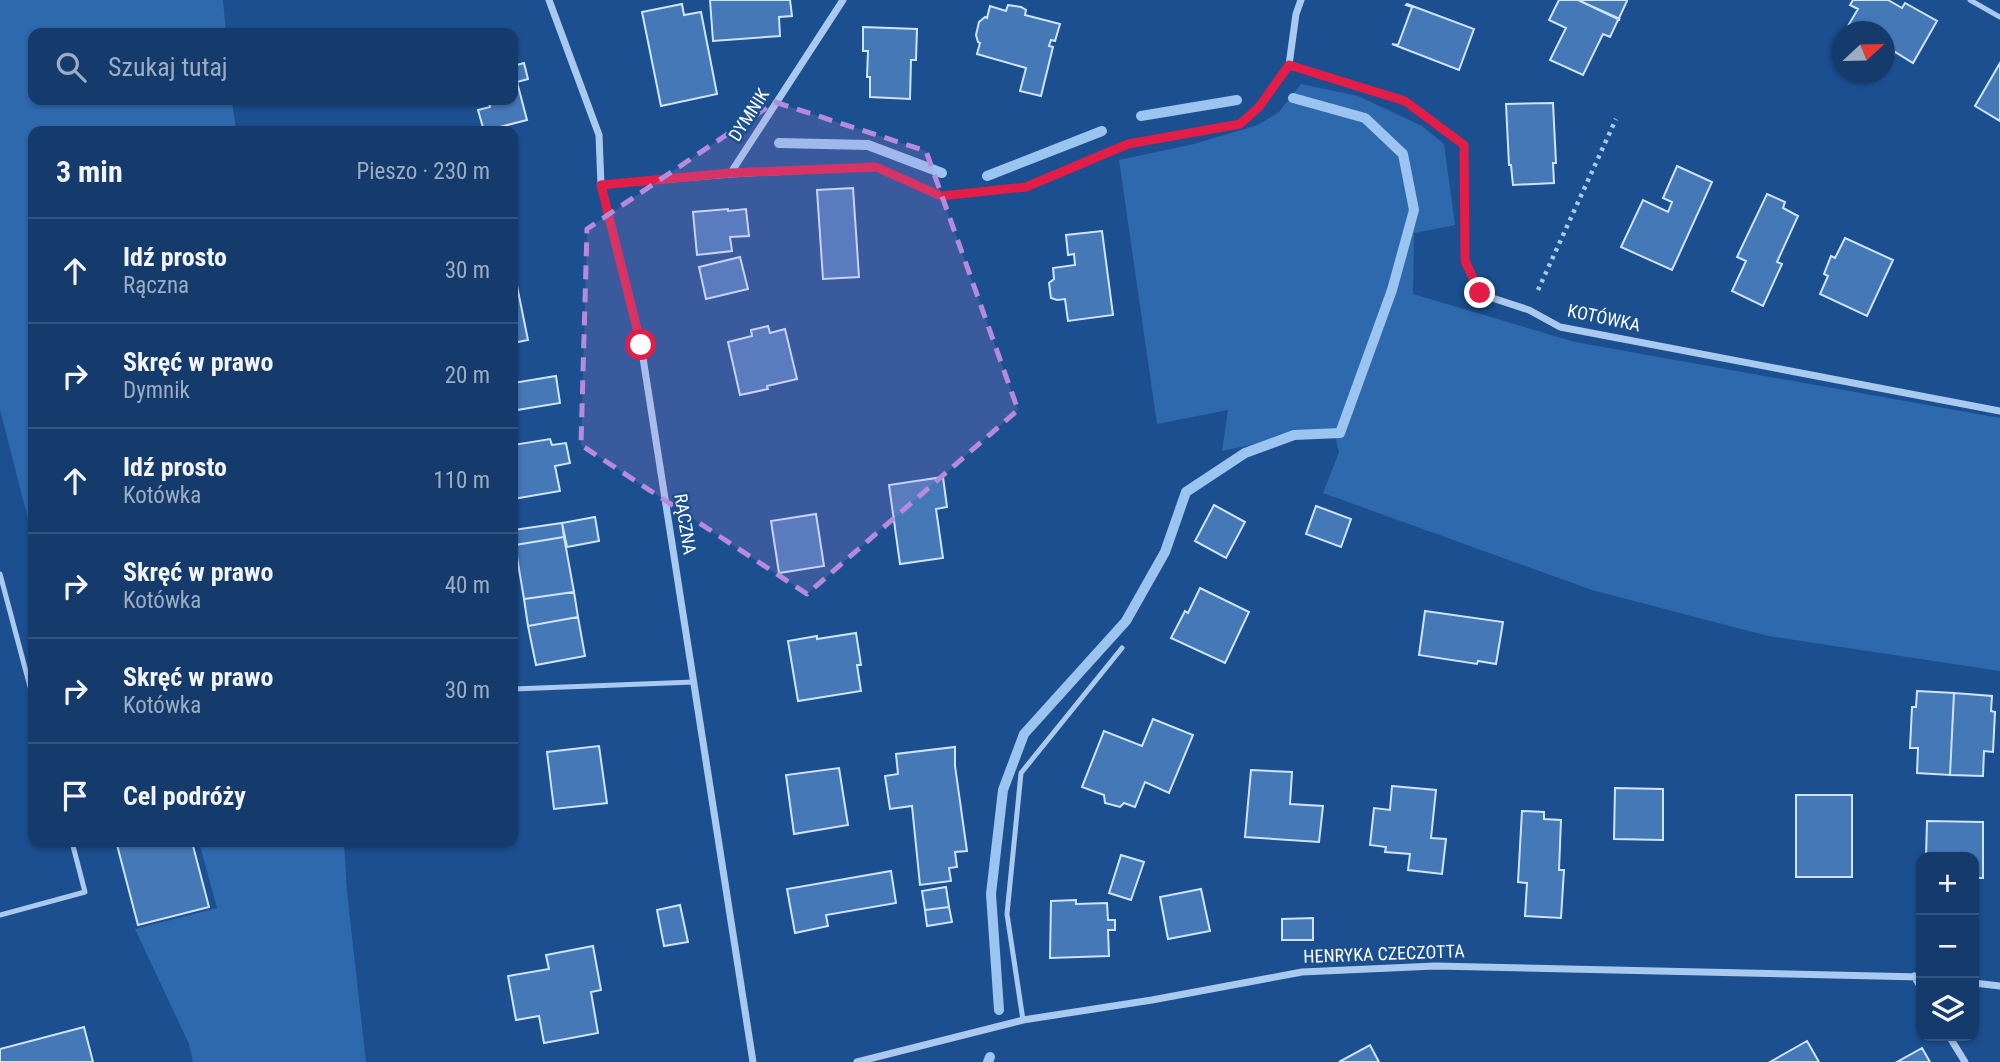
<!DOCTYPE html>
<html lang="pl">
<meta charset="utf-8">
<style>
body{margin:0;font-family:"Roboto Condensed",sans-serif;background:#214673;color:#f1f3f6}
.controls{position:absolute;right:21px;bottom:21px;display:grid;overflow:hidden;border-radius:14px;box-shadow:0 2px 5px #0004}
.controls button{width:63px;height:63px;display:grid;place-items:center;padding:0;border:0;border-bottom:2px solid #33557e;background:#143b6b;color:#f1f3f6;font:35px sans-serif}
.compass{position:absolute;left:1832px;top:21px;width:63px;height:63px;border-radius:50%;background:#143b6b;box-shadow:0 2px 5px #0004;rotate:68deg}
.stop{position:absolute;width:21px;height:21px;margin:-16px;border:5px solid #e11d48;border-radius:50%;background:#fff}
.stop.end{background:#e11d48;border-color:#fff;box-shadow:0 2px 7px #0008}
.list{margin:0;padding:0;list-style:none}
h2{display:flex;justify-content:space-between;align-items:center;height:91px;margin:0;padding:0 28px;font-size:30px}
h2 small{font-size:23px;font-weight:400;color:#9dadc1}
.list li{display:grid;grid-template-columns:46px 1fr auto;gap:21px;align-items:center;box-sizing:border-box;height:105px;padding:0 28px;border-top:2px solid #33557e}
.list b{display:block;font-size:26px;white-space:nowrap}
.list p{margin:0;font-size:23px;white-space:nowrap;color:#9dadc1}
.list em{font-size:23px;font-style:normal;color:#9dadc1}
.icon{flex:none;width:38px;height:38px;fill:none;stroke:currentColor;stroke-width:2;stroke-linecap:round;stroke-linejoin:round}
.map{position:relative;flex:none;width:2000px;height:1062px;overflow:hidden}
.search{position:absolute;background:#143b6b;box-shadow:0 2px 5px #0004;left:28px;top:28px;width:490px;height:77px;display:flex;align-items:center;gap:18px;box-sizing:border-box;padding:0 24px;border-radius:14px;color:#9dadc1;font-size:26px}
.panel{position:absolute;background:#143b6b;box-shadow:0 2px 5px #0004;left:28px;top:126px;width:490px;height:721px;border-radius:14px}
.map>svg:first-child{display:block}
.green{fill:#2e69ad}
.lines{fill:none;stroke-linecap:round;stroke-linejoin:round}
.stream{stroke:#9cc4f0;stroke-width:10}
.building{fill:#4478b7;stroke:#cfe3fa;stroke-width:2}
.path{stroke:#a9c9ee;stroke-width:4.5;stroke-dasharray:3.5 5;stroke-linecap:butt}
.lane{stroke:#a9c9ee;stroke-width:5}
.street{stroke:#a9c9ee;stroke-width:7}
.route{stroke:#e11d48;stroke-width:9}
.marked{fill:#b68bdc;fill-opacity:0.2;stroke:#b68bdc;stroke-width:5;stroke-dasharray:14 9;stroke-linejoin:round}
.labels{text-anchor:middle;stroke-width:5;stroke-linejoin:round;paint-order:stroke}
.street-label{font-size:18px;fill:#fff;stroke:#1b4f8f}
</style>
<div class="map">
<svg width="2000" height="1062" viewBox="0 0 2000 1062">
<rect width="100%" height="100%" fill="#1b4f8f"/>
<path class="green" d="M0 0H223L226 33H33V100H232L236 131H33V538L0 410Z
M1301 84 1358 96 1422 126 1444 144 1455 225 1414 233 1413 294 1575 342 2000 418V671L1768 636 1592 590 1323 493 1339 452 1333 428 1222 451 1228 410 1157 424 1119 160 1194 144 1258 125 1279 112Z
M199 842H344L347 892 366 1062H193L189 1044 135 929 217 908Z"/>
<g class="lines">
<path class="stream" d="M1141 116 1237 100
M779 143 868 145 942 173
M987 176 1102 131
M999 1010 991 894 1003 790 1024 734 1126 621 1165 552 1186 492 1245 453 1294 435 1340 433 1392 290 1414 210 1403 154 1365 118 1293 98
M988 1062 990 1057"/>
</g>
<path class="building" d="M710 0H790L792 16 779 17 780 36 713 41Z
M1559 0H1578L1620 20H1618L1610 37 1603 34 1583 75 1550 60 1566 28 1549 20Z
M1578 0H1625L1627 1 1619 18 1620 19Z
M1853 0H1888L1902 8 1905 3 1937 21 1913 63 1895 52 1892 58 1884 54V32L1845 31 1858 9 1850 5Z
M682 4 684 15 701 12 717 94 661 106 642 12Z
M1407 4 1474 29 1459 70 1392 44 1398 45 1412 7 1406 5Z
M1008 5 1021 7 1026 10 1025 15 1060 24 1055 41 1051 40 1049 46 1053 47 1041 96 1020 91 1026 68 977 54 980 43 978 42 976 35 979 22 985 17 987 18 990 6 1006 11Z
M863 27 917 29 916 60H911L910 99 870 97V77H867L868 51H863Z
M524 63 528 79 517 82 527 120 484 131 478 110 490 107 488 100H513V66Z
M2000 63V121L1975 106Z
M1553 103 1556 163H1553L1554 183 1513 185 1511 165H1509L1506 104Z
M1677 166 1712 182 1672 270 1621 247 1643 200 1668 212 1672 202 1663 198Z
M853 188 859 277 823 279 817 190Z
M1767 194 1785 202 1783 208 1798 216 1777 262 1782 264 1763 306 1732 291 1746 261 1737 257Z
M728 209V211L746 209 749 236 730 237 732 251 697 255 693 212Z
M1102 231 1113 315 1068 321 1065 299 1057 300 1051 298 1049 283 1054 279 1053 268 1075 265 1074 254 1068 255 1066 235Z
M1845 238 1893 260 1867 316 1820 294 1828 276 1824 274 1831 256 1835 258Z
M740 257 748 289 706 299 699 267Z
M515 276 528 340 513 343V277Z
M768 326 770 333 785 329 797 379 767 386 768 389 740 395 728 342 752 336 751 330Z
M556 376 560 403 517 410 513 383Z
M550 439 552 445 566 443 570 463 555 466 560 491 513 499V445Z
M943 477 947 507 936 509 943 558 900 564 889 485Z
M1214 505 1245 522 1226 558 1195 541Z
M1316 506 1351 519 1341 547 1306 534Z
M816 514 824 566 779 573 771 521Z
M595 517 599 541 567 547 562 523Z
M562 523 564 537 515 545 513 530Z
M564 537 574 592 524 599 515 545Z
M1200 588 1249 612 1225 663 1171 638 1185 611 1188 613Z
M574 592 578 617 528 626 524 599Z
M1425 611 1503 622 1496 664 1478 661 1477 664 1419 655Z
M578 617 585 656 536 665 528 626Z
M856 633 861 665H857L861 691 798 701 788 641 817 636V639Z
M1917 691 1954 693 1950 775 1917 773 1918 748H1910L1912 707H1916Z
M1954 693 1992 696 1991 711 1995 712 1993 752 1984 751 1983 776 1950 775Z
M1153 719 1193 735 1169 793 1145 782 1135 807 1124 803 1120 807 1105 803 1104 795 1082 787 1104 731 1142 746Z
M599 746 607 803 554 809 547 752Z
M955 747V766L967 851 955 852 957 867 949 868 951 881 920 885 912 806 890 809 885 776 898 774 896 754Z
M839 768 848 825 794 834 786 775Z
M1251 770 1292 772 1290 804 1323 806 1319 842 1245 837Z
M1392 786 1436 790 1431 838 1446 839 1442 874 1408 870 1410 854 1385 852 1386 847 1370 845 1374 808 1390 810Z
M1615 788 1663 789V840L1614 839Z
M1796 795H1852V877H1796Z
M1522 811 1544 812V819L1561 820 1559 870H1564L1561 918 1525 916 1527 883 1518 882Z
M1927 821 1983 822V878H1974V857H1926Z
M129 842H192L209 907 138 925 117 845Z
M1121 855 1144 862 1131 900 1109 893Z
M891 871 896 903 826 915 828 926 795 933 787 889Z
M946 887 949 907 925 910 922 891Z
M1201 889 1210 931 1168 939 1160 897Z
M1076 900V904L1107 903 1108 920H1115V930H1108L1109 956 1050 958 1051 901Z
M680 905 688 942 664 946 657 910Z
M949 907 952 922 927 926 925 910Z
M1313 918V940H1282V919Z
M593 946 601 990 591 992 598 1033 544 1043 539 1016 516 1020 508 976 549 969 546 955Z
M84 1027 93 1062H0V1049Z
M1807 1041 1819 1062H1770Z
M1370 1045 1379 1062H1339Z
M1922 1048 1930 1062H1897Z"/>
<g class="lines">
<path class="path" d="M1538 290 1616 119"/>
<path class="lane" d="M1970 0 2000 17
M372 129 376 131
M0 574 33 698
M513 689 694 682
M0 915 85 892 72 842
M1023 1020 1007 914 1021 773 1122 648"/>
<path class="street" d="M549 0 599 135 601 185 641 345 753 1062
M1289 65 1296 14 1301 0
M730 174 876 167 941 196 1026 187 1128 144 1240 124 1259 107 1289 65 1405 101 1464 145 1465 261 1480 294 1529 310 1560 327 2000 411
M601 185 730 174 843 0
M1914 976 1921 988
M1974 983 2000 986
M1949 1036 1965 1062
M857 1062 1023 1020 1152 1000 1302 972 1435 966 1921 977"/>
</g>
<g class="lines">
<path class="route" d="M641 345 601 185 730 173 876 167 941 196 1026 187 1128 144 1240 124 1259 107 1289 65 1405 101 1464 145 1465 261 1480 293"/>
</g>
<path class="marked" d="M775 102 926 151 1018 410 807 594 581 445 587 229Z"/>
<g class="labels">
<g class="street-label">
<text transform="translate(749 115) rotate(-57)" y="6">DYMNIK</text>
<text transform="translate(1604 318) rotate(12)" y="6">KOTÓWKA</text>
<text transform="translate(685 524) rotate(81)" y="6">RĄCZNA</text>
<text transform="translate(1384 954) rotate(-2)" y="6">HENRYKA CZECZOTTA</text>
</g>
</g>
</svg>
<div class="controls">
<button>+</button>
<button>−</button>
<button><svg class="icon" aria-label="layers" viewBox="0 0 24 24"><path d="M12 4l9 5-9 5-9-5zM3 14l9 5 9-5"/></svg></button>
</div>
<svg class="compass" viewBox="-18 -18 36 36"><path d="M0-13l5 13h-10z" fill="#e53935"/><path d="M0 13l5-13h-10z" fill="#9dadc1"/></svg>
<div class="stop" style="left:641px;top:345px"></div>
<div class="stop end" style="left:1480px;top:293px"></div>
<div class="search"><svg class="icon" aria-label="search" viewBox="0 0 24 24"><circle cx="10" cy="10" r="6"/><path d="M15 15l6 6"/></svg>Szukaj tutaj</div>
<section class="panel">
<h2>3 min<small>Pieszo · 230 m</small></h2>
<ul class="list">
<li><svg class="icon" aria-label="ahead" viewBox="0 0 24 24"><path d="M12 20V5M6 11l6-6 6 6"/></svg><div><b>Idź prosto</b><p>Rączna</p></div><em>30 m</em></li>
<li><svg class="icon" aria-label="right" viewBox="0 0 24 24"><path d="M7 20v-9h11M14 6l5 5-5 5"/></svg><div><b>Skręć w prawo</b><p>Dymnik</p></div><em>20 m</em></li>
<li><svg class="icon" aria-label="ahead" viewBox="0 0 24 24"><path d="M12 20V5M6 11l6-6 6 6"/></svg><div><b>Idź prosto</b><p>Kotówka</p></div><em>110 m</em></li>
<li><svg class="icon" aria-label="right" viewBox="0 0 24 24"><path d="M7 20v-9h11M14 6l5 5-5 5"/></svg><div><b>Skręć w prawo</b><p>Kotówka</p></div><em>40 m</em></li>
<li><svg class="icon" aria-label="right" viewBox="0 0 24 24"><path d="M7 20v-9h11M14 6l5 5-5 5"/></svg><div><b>Skręć w prawo</b><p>Kotówka</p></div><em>30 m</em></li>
<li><svg class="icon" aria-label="arrive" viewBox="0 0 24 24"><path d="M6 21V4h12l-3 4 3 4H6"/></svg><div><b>Cel podróży</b></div></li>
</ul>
</section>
</div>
